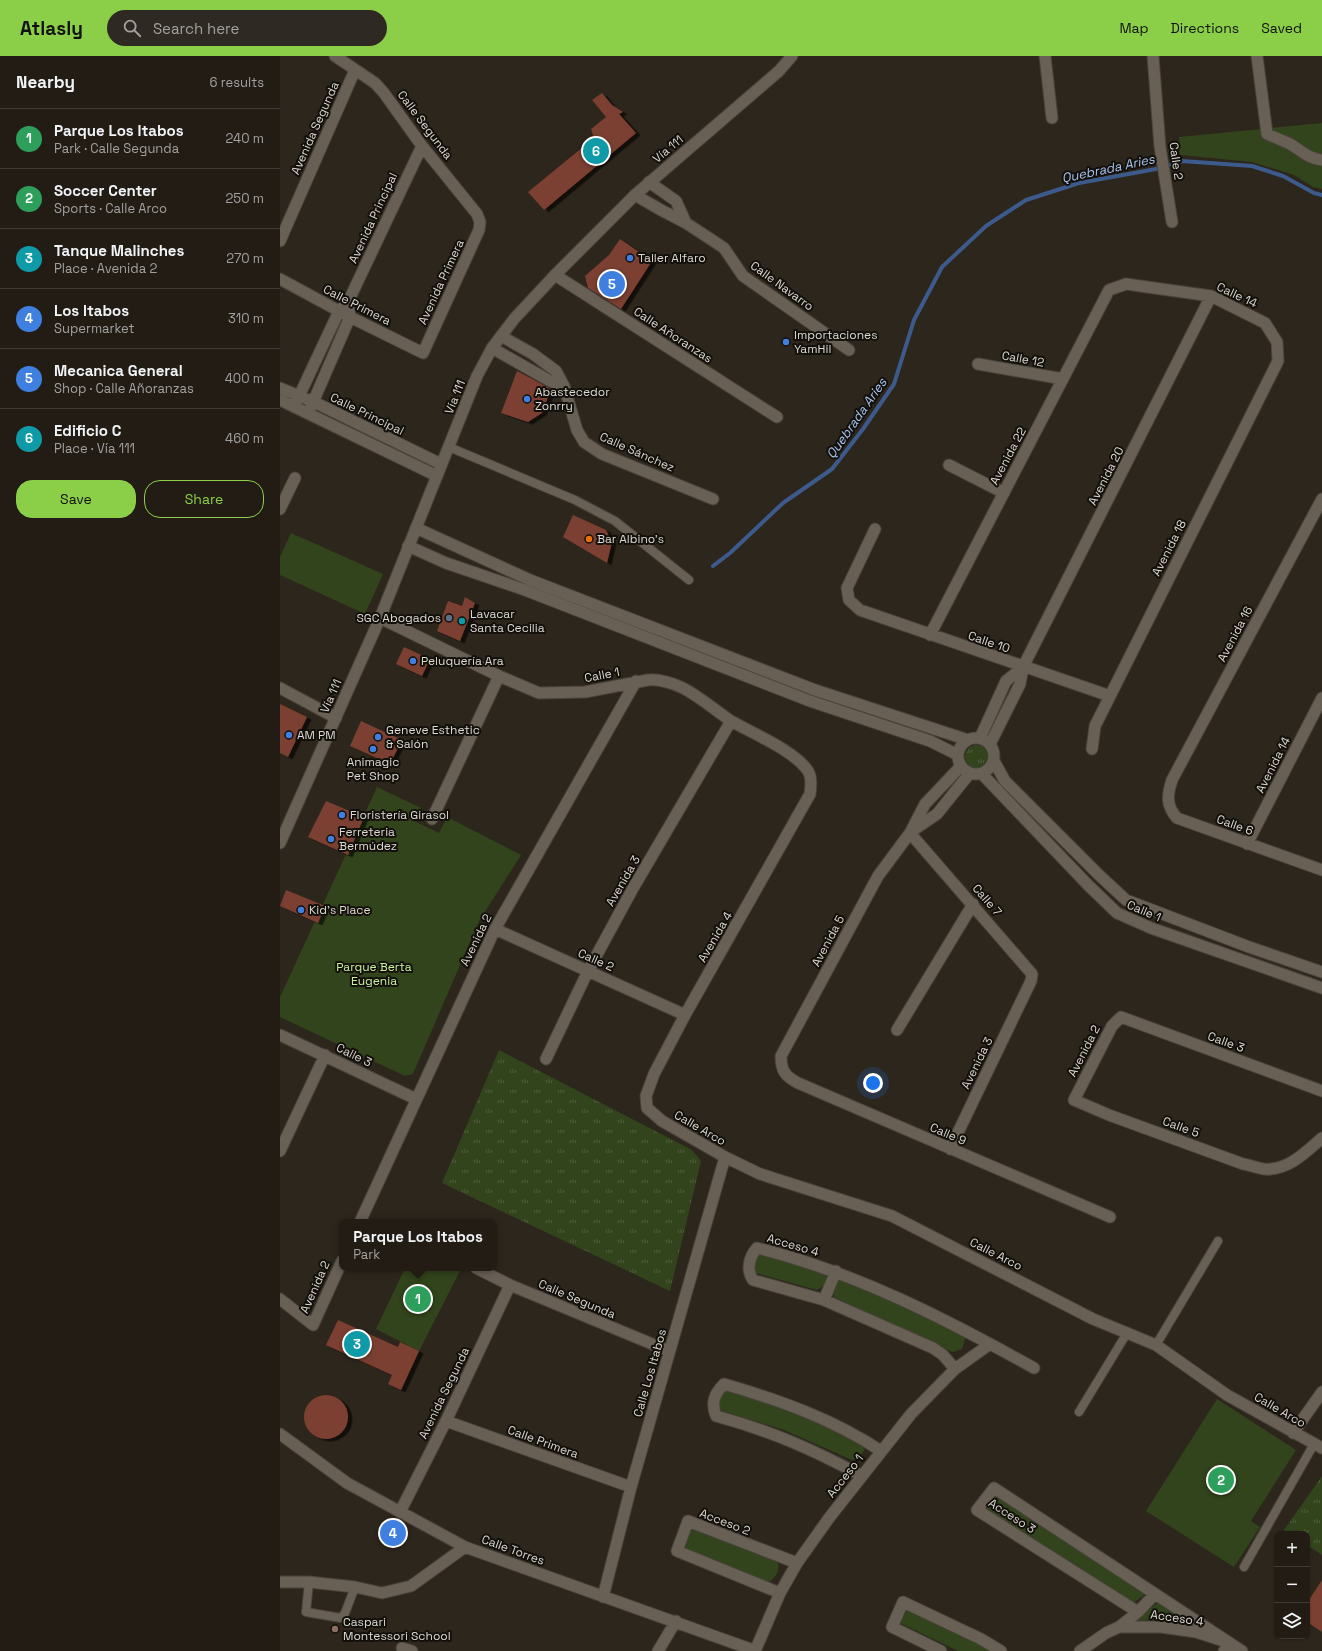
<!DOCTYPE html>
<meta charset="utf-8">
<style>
body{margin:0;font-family:"Space Grotesk",sans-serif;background:#2e2922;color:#f1f3f6}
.controls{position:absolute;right:12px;bottom:12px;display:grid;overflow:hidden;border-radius:8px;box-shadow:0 1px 3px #0004}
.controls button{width:36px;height:36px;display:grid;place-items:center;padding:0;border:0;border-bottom:1px solid #3f3a34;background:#221c15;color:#f1f3f6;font:20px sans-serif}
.you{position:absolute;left:593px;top:1027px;width:14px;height:14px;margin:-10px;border:3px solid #fff;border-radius:50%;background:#1a73e8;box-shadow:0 0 0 6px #1a73e833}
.badge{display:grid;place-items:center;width:26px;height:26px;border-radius:50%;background:#8bce47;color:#fff;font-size:13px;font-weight:700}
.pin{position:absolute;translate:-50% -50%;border:2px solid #fff;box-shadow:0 1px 4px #0006}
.popup{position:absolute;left:59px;top:1163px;width:158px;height:52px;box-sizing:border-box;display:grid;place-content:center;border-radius:8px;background:#221c15;filter:drop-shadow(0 1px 3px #0005);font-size:13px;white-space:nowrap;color:#a2a1a0}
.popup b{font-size:15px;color:#f1f3f6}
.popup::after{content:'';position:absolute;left:50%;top:100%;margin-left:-8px;border:8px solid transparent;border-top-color:#221c15}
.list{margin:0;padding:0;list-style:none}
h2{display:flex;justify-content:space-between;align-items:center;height:52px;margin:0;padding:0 16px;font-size:17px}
h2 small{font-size:13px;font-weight:400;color:#a2a1a0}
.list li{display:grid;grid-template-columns:26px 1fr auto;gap:12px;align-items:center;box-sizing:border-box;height:60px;padding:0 16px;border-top:1px solid #3f3a34}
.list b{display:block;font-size:15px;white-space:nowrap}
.list p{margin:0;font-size:13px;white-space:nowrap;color:#a2a1a0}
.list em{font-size:13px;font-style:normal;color:#a2a1a0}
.actions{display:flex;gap:8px;padding:12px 16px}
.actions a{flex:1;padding:9px 0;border:1px solid #8bce47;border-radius:16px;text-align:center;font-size:14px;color:#8bce47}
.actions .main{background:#8bce47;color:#111}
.icon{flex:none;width:22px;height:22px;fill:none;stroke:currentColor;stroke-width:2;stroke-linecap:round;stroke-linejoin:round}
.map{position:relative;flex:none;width:1042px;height:1595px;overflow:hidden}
header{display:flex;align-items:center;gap:24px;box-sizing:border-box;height:56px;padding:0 20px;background:#8bce47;color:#111}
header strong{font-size:19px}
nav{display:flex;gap:22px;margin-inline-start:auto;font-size:14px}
.search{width:280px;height:36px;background:#2e2922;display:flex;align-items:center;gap:10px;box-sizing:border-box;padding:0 14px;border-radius:22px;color:#a2a1a0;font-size:15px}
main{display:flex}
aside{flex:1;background:#221c15}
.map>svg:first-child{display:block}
.grass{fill:url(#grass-tufts)}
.park{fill:#32441b}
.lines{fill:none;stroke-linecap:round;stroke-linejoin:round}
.stream{stroke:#3c5b8c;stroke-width:4}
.building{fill:#7b3f30;filter:url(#shadow)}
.service-casing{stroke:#49433b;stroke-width:10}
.minor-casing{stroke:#49433b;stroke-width:13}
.secondary-casing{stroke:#49433b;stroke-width:13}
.service{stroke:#686055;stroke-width:8}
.minor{stroke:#686055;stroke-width:11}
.secondary{stroke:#686055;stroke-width:11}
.shop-dot{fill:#3f7fe0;stroke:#13100b;stroke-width:1.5}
.food-dot{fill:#e8710a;stroke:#13100b;stroke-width:1.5}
.service-dot{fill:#5c6f8a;stroke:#13100b;stroke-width:1.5}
.culture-dot{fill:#0f9aa8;stroke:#13100b;stroke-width:1.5}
.education-dot{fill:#8d6e63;stroke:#13100b;stroke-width:1.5}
.labels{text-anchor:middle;stroke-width:4;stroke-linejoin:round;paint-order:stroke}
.street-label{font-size:12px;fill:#ddd8d2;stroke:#13100b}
.poi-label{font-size:12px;fill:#ddd8d2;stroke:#13100b;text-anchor:start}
.park-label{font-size:12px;fill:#caf19c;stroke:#13100b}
.water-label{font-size:13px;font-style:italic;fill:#a7c4f0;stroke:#13100b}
</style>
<header>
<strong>Atlasly</strong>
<div class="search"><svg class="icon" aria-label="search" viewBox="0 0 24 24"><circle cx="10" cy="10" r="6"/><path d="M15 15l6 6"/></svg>Search here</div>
<nav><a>Map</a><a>Directions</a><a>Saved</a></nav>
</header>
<main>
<aside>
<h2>Nearby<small>6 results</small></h2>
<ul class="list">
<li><span class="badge" style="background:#2e9e5b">1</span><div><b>Parque Los Itabos</b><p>Park · Calle Segunda</p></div><em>240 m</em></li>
<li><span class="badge" style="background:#2e9e5b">2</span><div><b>Soccer Center</b><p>Sports · Calle Arco</p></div><em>250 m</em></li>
<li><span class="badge" style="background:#0f9aa8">3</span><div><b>Tanque Malinches</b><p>Place · Avenida 2</p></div><em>270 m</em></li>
<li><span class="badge" style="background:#3f7fe0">4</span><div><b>Los Itabos</b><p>Supermarket</p></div><em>310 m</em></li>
<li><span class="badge" style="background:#3f7fe0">5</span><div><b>Mecanica General</b><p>Shop · Calle Añoranzas</p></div><em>400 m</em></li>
<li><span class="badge" style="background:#0f9aa8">6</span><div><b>Edificio C</b><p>Place · Vía 111</p></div><em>460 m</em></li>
</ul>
<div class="actions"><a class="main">Save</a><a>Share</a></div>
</aside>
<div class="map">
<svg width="1042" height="1595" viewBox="0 0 1042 1595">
<defs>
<pattern id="grass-tufts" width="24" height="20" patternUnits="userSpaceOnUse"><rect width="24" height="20" fill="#32441b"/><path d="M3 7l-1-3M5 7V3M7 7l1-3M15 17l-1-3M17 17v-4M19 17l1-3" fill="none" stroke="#4f5e3b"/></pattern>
<filter id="shadow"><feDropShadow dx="4.5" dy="2.5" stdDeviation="0" flood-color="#0009"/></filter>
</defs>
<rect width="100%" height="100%" fill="#2d261c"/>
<path class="grass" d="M685 701a12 12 0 1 1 24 0a12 12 0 1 1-24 0Z
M219 994 412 1094 421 1105 390 1235 162 1127Z
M1042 1420V1499L1027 1489V1478H1010L1004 1474Z"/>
<path class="park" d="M1042 67V133L1033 131 1014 119 972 106 900 99 899 81Z
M11 477 103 518 85 558 0 519V501Z
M97 731 141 752 134 765 159 777 167 761 241 799 199 865 133 1018 125 1020 0 961V941Z
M483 1197 547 1218 545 1229 537 1234 476 1217 472 1214 476 1199Z
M125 1212 181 1213 139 1295 96 1273Z
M563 1222 682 1277 685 1283 682 1293 672 1296 554 1241 553 1234 558 1223Z
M447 1332 513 1353 583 1387 585 1392C582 1399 579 1403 572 1404L504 1374 442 1355 439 1352V1342Z
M937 1343 1016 1394 971 1465 980 1471 954 1511 866 1455Z
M715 1440 866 1538 853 1547 706 1454Z
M414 1473 496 1503C502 1512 496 1523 487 1527L404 1493 402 1489 409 1474Z
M878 1546 907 1565 881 1563 855 1565Z
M627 1552 695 1586 709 1595H678L620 1567Z"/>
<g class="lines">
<path class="stream" d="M433 510 450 497 503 447 552 413 583 373 614 328 634 264 662 211 706 170 746 144 799 127 876 113 902 105 972 110 1003 120 1034 137 1042 139"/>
</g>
<path class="building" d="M322 37 332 49 343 56 339 58 356 77 264 154 248 136 314 82 311 73 326 61 312 44Z
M340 183 372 205 341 253 308 232 305 220 329 199Z
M237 315 271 333 262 357 248 366 221 357Z
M293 459 326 474 332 486 327 507 283 481Z
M185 541 195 547 180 585 157 575 168 545 182 550Z
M124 591 150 603 142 620 116 608Z
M0 648 27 661 8 701 0 697Z
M81 665 122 684 110 708 70 690Z
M46 745 84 761 68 799 28 781Z
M6 834 45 850 38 867 0 850Z
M58 1264 118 1291 120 1286 139 1295 121 1334 108 1328 112 1319 46 1289Z
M24 1361a22 22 0 1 1 44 0a22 22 0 1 1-44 0Z
M1042 1524V1576L1027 1566V1547Z"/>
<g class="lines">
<g class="service-casing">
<path id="service" d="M169 391 295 444 335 465 409 524
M876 1289 938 1185
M799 1356 847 1277
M964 1511 1034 1388
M29 1526 26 1556 61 1562 65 1557 75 1531"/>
</g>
<g class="minor-casing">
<path id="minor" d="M765 0 772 62
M873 0 880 91 892 166
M977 0 987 78C994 81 1001 84 1008 87 1020 93 1028 103 1042 104
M369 126 396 145 406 167
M355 139 381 154 406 167 444 192 463 220 569 294
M0 185 75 14
M275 219 497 361
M0 223 70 261 143 297 199 174 200 166 197 158 142 90 104 37 95 27 55 0
M221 280 253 298 276 315 284 330 297 374 304 386 322 398 433 443
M212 292 270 325 284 330
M698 308 783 323
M0 332 34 346 161 408
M0 344 157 420
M14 351 59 255 68 246 142 90
M30 353 70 261 69 254
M669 409 724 437
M1042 443 892 724C887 739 886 750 897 762L1042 814
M0 453 15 422
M136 472 250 524 535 634 688 684
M595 473 567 532 569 544 580 554 830 640
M128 490 166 507 245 534 530 645 650 685 678 699
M100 562 219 620 259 637 305 636 368 624C381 623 392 627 403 632 420 641 435 654 451 665 472 677 515 695 528 715 532 721 531 731 530 738L405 959 374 1018 366 1040 367 1052 382 1065 445 1101 480 1118 612 1160 813 1263 876 1289 947 1339 1042 1392
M650 579 829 234 846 228 931 240 985 267 997 286 998 305 815 670 812 693
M0 632 56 662
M678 700a18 18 0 1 1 36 0a18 18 0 1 1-36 0Z
M700 682 726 625 743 611
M710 688 740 628 743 611 931 240
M714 705 725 725 819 819 846 844 969 891 1042 916
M681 710 645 748 630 777 598 820 501 1000C501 1015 505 1020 518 1027L830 1161
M702 718 808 829 837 857 871 872 1042 932
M152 763 219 620
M632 775 657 758 690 717
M630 777 752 918 751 925 670 1093
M967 788 1042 642
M215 873 405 959
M617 974 693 848
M0 979 136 1043
M266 1003 308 915 352 834 451 665
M1042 1035 841 961 832 970 794 1044 829 1059 963 1108C970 1109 977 1112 984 1113 1008 1115 1026 1096 1042 1082
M0 1095 45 999
M80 1166 215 873 356 625
M196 1212 230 1229 389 1295
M0 1243 33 1269 62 1205
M544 1244 556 1215
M675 1313 663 1299 653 1292 544 1244 473 1224C466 1214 469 1201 477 1192 575 1216 666 1263 754 1312
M166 1365 351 1431
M1013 1377 1042 1336
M0 1378 67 1427 185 1491 476 1595
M582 1420C532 1393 491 1375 436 1360 431 1347 434 1338 444 1328 499 1344 553 1363 601 1395
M120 1456 166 1365 230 1229
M0 1526H29L75 1531 102 1537 131 1530 185 1491
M500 1537 397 1495 408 1465 517 1507
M323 1541 351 1431 445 1101
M858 1556 697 1454 714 1432 962 1595
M839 1571H881L916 1576 950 1587 944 1595
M122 1592 132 1595
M378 1595 396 1565
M475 1595 500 1537 517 1507 549 1462 631 1358 675 1313 710 1288
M661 1595 612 1571 623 1546 701 1583 721 1595
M800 1595 826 1577 839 1571 858 1556 875 1538"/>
</g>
<g class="secondary-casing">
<path id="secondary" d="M0 787 100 562 197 320 212 292 234 263 275 219 355 139 499 15 512 0"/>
</g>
<use href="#service" class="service"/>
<use href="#minor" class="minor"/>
<use href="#secondary" class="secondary"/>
</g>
<g class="shop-dot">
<circle cx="350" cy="202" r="4"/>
<circle cx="506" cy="286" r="4"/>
<circle cx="247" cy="343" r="4"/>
<circle cx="133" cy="605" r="4"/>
<circle cx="9" cy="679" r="4"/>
<circle cx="98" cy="681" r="4"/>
<circle cx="93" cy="693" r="4"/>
<circle cx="62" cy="759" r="4"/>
<circle cx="51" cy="783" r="4"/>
<circle cx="21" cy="854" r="4"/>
</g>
<circle class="food-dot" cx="309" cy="483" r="4"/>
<circle class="service-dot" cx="169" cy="562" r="4"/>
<circle class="culture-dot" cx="182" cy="565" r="4"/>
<circle class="education-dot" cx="55" cy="1573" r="4"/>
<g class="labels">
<g class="street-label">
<text transform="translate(145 69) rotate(53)" y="4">Calle Segunda</text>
<text transform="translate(35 72) rotate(-66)" y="4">Avenida Segunda</text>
<text transform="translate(388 93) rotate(-40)" y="4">Vía 111</text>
<text transform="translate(896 105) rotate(82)" y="4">Calle 2</text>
<text transform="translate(93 162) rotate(-65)" y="4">Avenida Principal</text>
<text transform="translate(161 226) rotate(-65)" y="4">Avenida Primera</text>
<text transform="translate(502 230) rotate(36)" y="4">Calle Navarro</text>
<text transform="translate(957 239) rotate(25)" y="4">Calle 14</text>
<text transform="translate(77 249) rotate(27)" y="4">Calle Primera</text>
<text transform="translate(393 279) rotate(33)" y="4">Calle Añoranzas</text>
<text transform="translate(743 303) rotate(10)" y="4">Calle 12</text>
<text transform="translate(175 341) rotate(-68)" y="4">Vía 111</text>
<text transform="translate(87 358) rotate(26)" y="4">Calle Principal</text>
<text transform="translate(357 396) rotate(24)" y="4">Calle Sánchez</text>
<text transform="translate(728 400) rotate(-62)" y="4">Avenida 22</text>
<text transform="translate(826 420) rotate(-63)" y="4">Avenida 20</text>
<text transform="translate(889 492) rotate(-63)" y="4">Avenida 18</text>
<text transform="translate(955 578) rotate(-62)" y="4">Avenida 16</text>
<text transform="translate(709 586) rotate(19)" y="4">Calle 10</text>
<text transform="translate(322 619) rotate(-11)" y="4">Calle 1</text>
<text transform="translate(51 640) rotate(-66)" y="4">Vía 111</text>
<text transform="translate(993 709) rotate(-63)" y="4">Avenida 14</text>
<text transform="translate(955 769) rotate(20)" y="4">Calle 6</text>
<text transform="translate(343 825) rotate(-60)" y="4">Avenida 3</text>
<text transform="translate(707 844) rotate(49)" y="4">Calle 7</text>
<text transform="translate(864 855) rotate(23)" y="4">Calle 1</text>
<text transform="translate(435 881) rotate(-60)" y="4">Avenida 4</text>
<text transform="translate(196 884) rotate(-64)" y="4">Avenida 2</text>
<text transform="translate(548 885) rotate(-62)" y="4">Avenida 5</text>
<text transform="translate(316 904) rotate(24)" y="4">Calle 2</text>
<text transform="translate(946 986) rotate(20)" y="4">Calle 3</text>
<text transform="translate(804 995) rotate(-63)" y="4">Avenida 2</text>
<text transform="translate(74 999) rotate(26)" y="4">Calle 3</text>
<text transform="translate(697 1007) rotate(-64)" y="4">Avenida 3</text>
<text transform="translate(901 1071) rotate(20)" y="4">Calle 5</text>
<text transform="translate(420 1072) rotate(30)" y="4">Calle Arco</text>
<text transform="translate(668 1078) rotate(23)" y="4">Calle 9</text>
<text transform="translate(513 1189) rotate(16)" y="4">Acceso 4</text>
<text transform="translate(716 1198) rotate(27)" y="4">Calle Arco</text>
<text transform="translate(35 1231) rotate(-66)" y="4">Avenida 2</text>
<text transform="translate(297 1243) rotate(23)" y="4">Calle Segunda</text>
<text transform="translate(370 1317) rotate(-74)" y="4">Calle Los Itabos</text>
<text transform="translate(164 1337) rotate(-64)" y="4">Avenida Segunda</text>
<text transform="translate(1000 1354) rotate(30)" y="4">Calle Arco</text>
<text transform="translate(263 1386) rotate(20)" y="4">Calle Primera</text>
<text transform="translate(565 1420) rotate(-52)" y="4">Acceso 1</text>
<text transform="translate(732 1460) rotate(33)" y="4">Acceso 3</text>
<text transform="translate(445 1466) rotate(21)" y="4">Acceso 2</text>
<text transform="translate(233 1494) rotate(20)" y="4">Calle Torres</text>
<text transform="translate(897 1562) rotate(8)" y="4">Acceso 4</text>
</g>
<g class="poi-label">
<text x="358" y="206">Taller Alfaro</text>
<text x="514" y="283">Importaciones<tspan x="514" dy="14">YamHil</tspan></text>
<text x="255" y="340">Abastecedor<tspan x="255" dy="14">Zonrry</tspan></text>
<text x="317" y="487">Bar Albino's</text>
<text x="190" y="562">Lavacar<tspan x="190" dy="14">Santa Cecilia</tspan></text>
<text x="161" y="566" text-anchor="end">SGC Abogados</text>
<text x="141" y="609">Peluquería Ara</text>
<text x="106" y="678">Geneve Esthetic<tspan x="106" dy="14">&amp; Salón</tspan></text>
<text x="17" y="683">AM PM</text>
<text x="93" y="710" text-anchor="middle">Animagic<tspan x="93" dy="14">Pet Shop</tspan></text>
<text x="70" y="763">Floristería Girasol</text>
<text x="59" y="780">Ferreteria<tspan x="59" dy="14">Bermúdez</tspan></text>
<text x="29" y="858">Kid's Place</text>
<text x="63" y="1570">Caspari<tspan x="63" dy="14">Montessori School</tspan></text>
</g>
<g class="park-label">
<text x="94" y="915">Parque Berta<tspan x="94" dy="14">Eugenia</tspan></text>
</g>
<g class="water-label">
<text transform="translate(828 112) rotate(-12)" y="5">Quebrada Aries</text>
<text transform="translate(576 362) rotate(-55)" y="5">Quebrada Aries</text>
</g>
</g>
</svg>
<div class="controls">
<button>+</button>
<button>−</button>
<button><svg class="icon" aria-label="layers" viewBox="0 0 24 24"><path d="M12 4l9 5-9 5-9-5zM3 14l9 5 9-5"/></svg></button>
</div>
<div class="you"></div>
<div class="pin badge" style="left:138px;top:1243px;background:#2e9e5b">1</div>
<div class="popup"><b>Parque Los Itabos</b>Park</div>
<div class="pin badge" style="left:941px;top:1424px;background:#2e9e5b">2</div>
<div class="pin badge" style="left:77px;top:1288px;background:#0f9aa8">3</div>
<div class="pin badge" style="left:113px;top:1477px;background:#3f7fe0">4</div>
<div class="pin badge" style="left:332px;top:228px;background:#3f7fe0">5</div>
<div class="pin badge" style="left:316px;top:95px;background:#0f9aa8">6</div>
</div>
</main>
